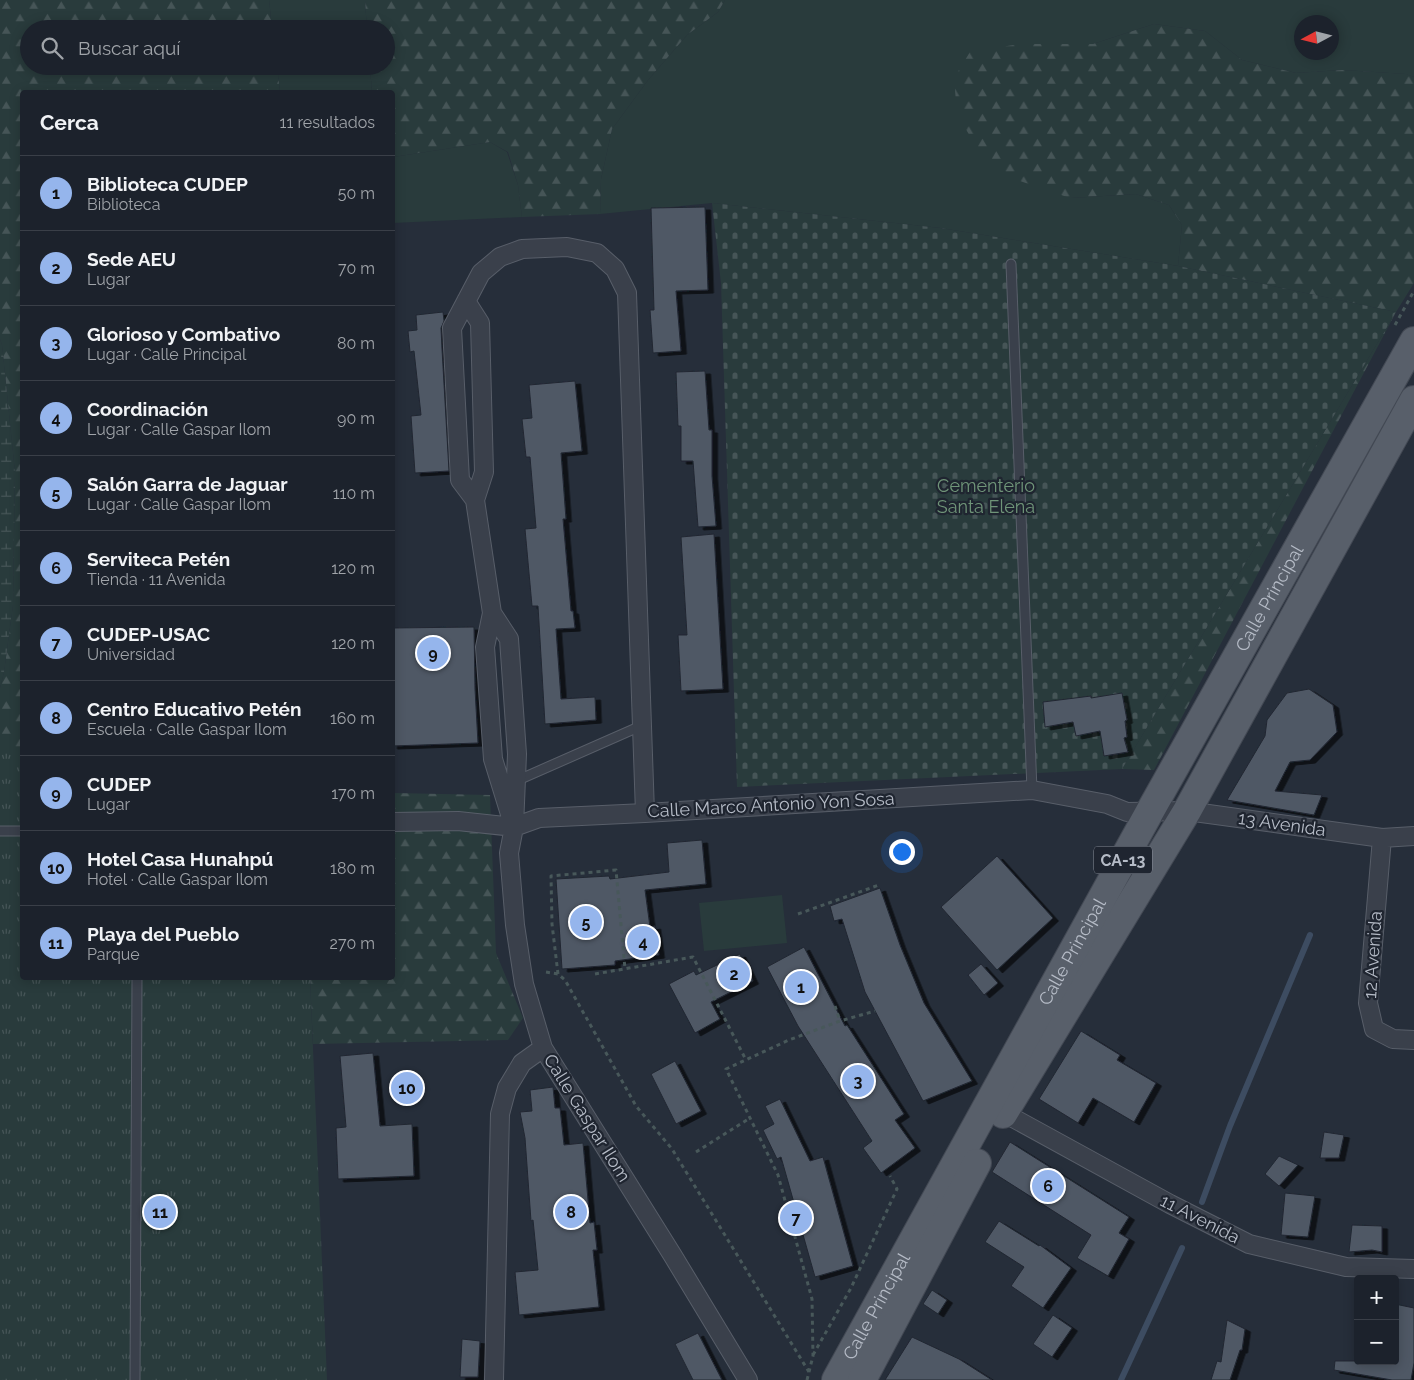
<!DOCTYPE html>
<html lang="es">
<meta charset="utf-8">
<style>
body{margin:0;font-family:Raleway,sans-serif;background:#252a34;color:#f1f3f6}
.controls{position:absolute;right:15px;bottom:15px;display:grid;overflow:hidden;border-radius:5px;box-shadow:0 2px 12px #0003}
.controls button{width:45px;height:45px;display:grid;place-items:center;padding:0;border:0;border-bottom:1px solid #3a3f48;background:#1c222c;color:#f1f3f6;font:25px sans-serif}
.compass{position:absolute;left:1294px;top:15px;width:45px;height:45px;border-radius:50%;background:#1c222c;box-shadow:0 2px 12px #0003;rotate:263deg}
.you{position:absolute;left:901px;top:851px;width:18px;height:18px;margin:-12px;border:4px solid #fff;border-radius:50%;background:#1a73e8;box-shadow:0 0 0 8px #1a73e833}
.badge{display:grid;place-items:center;width:32px;height:32px;border-radius:50%;background:#95b5ec;color:#111;font-size:16px;font-weight:700}
.pin{position:absolute;translate:-50% -50%;border:2px solid #fff;box-shadow:0 1px 5px #0006}
.list{margin:0;padding:0;list-style:none}
h2{display:flex;justify-content:space-between;align-items:center;height:65px;margin:0;padding:0 20px;font-size:21px}
h2 small{font-size:16px;font-weight:400;color:#a0a4a9}
.list li{display:grid;grid-template-columns:32px 1fr auto;gap:15px;align-items:center;box-sizing:border-box;height:75px;padding:0 20px;border-top:1px solid #3a3f48}
.list b{display:block;font-size:19px;white-space:nowrap}
.list p{margin:0;font-size:16px;white-space:nowrap;color:#a0a4a9}
.list em{font-size:16px;font-style:normal;color:#a0a4a9}
.icon{flex:none;width:28px;height:28px;fill:none;stroke:currentColor;stroke-width:2;stroke-linecap:round;stroke-linejoin:round}
.map{position:relative;flex:none;width:1414px;height:1380px;overflow:hidden}
.search{position:absolute;background:#1c222c;box-shadow:0 2px 12px #0003;left:20px;top:20px;width:375px;height:55px;display:flex;align-items:center;gap:12px;box-sizing:border-box;padding:0 18px;border-radius:28px;color:#a0a4a9;font-size:19px}
.panel{position:absolute;background:#1c222c;box-shadow:0 2px 12px #0003;left:20px;top:90px;width:375px;height:890px;border-radius:5px}
.map>svg:first-child{display:block}
.green{fill:#293b3c;fill-rule:evenodd}
.forest{fill:url(#forest-firs)}
.wetland{fill:url(#wetland-marsh)}
.cemetery{fill:url(#cemetery-stones)}
.park{fill:url(#park-tufts)}
.lines{fill:none;stroke-linecap:round;stroke-linejoin:round}
.stream{stroke:#3d4c61;stroke-width:6}
.building{fill:#4f5865;stroke:#212732;filter:url(#shadow)}
.lane-casing{stroke:#585e69;stroke-width:11}
.street-casing{stroke:#585e69;stroke-width:20}
.primary-casing{stroke:#434954;stroke-width:30}
.path{stroke:#48585a;stroke-width:3;stroke-dasharray:4 4;stroke-linecap:butt}
.lane{stroke:#3a404b;stroke-width:9}
.street{stroke:#3a404b;stroke-width:18}
.primary{stroke:#585f6a;stroke-width:28}
.labels{text-anchor:middle;stroke-width:4.5;stroke-linejoin:round;paint-order:stroke}
.shield{fill:#1f2530;stroke:#888e99;stroke-width:1}
.shield-label{font-size:16px;font-weight:bold;fill:#b5bbc6}
.park-label{font-size:18px;fill:#6f9478;stroke:#1f2530}
.street-label{font-size:18px;fill:#b5bbc6;stroke:#1f2530}
</style>
<div class="map">
<svg width="1414" height="1380" viewBox="0 0 1414 1380">
<defs>
<pattern id="forest-firs" width="22" height="20" patternUnits="userSpaceOnUse" patternTransform="scale(1.25)"><rect width="22" height="20" fill="#293b3c"/><path d="M5 1l3.5 6h-7zM16 11l3.5 6h-7z" fill="#465557"/></pattern>
<pattern id="wetland-marsh" width="20" height="14" patternUnits="userSpaceOnUse" patternTransform="scale(1.25)"><rect width="20" height="14" fill="#293b3c"/><path d="M1 5h8M5 5V1M11 12h8M15 12V8" fill="none" stroke="#465557"/></pattern>
<pattern id="cemetery-stones" width="16" height="16" patternUnits="userSpaceOnUse" patternTransform="scale(1.25)"><rect width="16" height="16" fill="#293b3c"/><path d="M2 7V4a2 2 0 0 1 4 0v3zM10 15v-3a2 2 0 0 1 4 0v3z" fill="#465557"/></pattern>
<pattern id="park-tufts" width="24" height="20" patternUnits="userSpaceOnUse" patternTransform="scale(1.25)"><rect width="24" height="20" fill="#293b3c"/><path d="M3 7l-1-3M5 7V3M7 7l1-3M15 17l-1-3M17 17v-4M19 17l1-3" fill="none" stroke="#465557"/></pattern>
<filter id="shadow"><feDropShadow dx="5.5" dy="3" stdDeviation="0" flood-color="#0009"/></filter>
</defs>
<rect width="100%" height="100%" fill="#262e3a"/>
<path class="green" d="M269 0H365L367 29H272Z
M725 0H1414V77L1405 74 1342 70 1296 73 1242 60 1205 31 1154 24 1093 44H1020L1070 198 1136 194 1169 205 1182 225 1178 266 940 228 712 203 600 214 601 179 612 129 648 80 687 35 718 12ZM1302 22H1332V52H1302Z
M277 66H370L372 92H280Z
M490 142 507 152 518 185 522 217 393 223V157Z
M782 895 787 943 704 951 699 903Z"/>
<path class="forest" d="M0 0H269L272 29H29V66H277L280 92H22V748H0V688L4 672 13 605 15 472 2 345 0 339Z
M365 0H725L718 12 687 35 648 80 612 129 601 179 600 214 522 217 518 185 508 152 490 142 393 157 392 92H372L370 66H386V29H367Z
M1154 24 1205 31 1242 60 1296 73 1342 70 1406 74 1414 77V283L1396 312 1154 770 1122 769 1396 312 1178 266 1182 225 1169 205 1136 194 1070 198 1017 180 981 155 957 114 954 78 970 52 1020 44H1093Z
M393 793 490 795 496 953 523 1018 508 1040 313 1044 310 978H392Z"/>
<path class="wetland" d="M0 339 2 345 15 472 13 605 4 672 0 688Z"/>
<path class="cemetery" d="M712 203 940 228 1178 266 1396 312 1122 769 737 787 721 283Z"/>
<path class="park" d="M0 748H22V978H310L327 1380H0Z"/>
<g class="lines">
<path class="stream" d="M1202 1202 1230 1126 1310 935
M1121 1380 1182 1248"/>
</g>
<path class="building" d="M705 207 708 290 676 291 681 351 653 353 650 310H654L651 208Z
M443 312 444 321 441 328 442 349 449 471 415 473 411 416 421 415 414 351 410 352 408 331 417 330 416 315Z
M705 371 709 430H712V476L716 526 698 527 693 461H681V426H678L676 372Z
M575 381 582 451 561 453 566 519H563L571 611H573L575 628 556 629 561 699 595 697 596 720 545 724 538 606H532L525 529 536 528 530 457H526L522 419 532 418 529 385Z
M714 534 723 689 681 691 678 635H687L681 537Z
M474 627 475 689 478 743 392 746V628Z
M1309 689 1333 705 1337 732 1310 760 1290 762 1275 791 1322 795 1314 815 1227 800 1265 736 1267 720 1287 693Z
M1122 693 1127 720 1125 721 1127 737 1124 738 1128 752 1104 756 1100 731 1076 736 1073 722 1045 727 1043 702 1091 696V698Z
M702 840 706 884 645 890 650 927 655 926 659 955 615 961V965L562 969 556 879 609 876 610 879 669 872 667 843Z
M997 856 1053 918 997 970 941 907Z
M880 888 900 945 924 1003 972 1081 923 1101 865 992 842 919 834 921 830 906Z
M804 947 845 1026 847 1025 904 1114 895 1120 915 1148 881 1173 863 1148 872 1141 798 1026 767 967Z
M740 954 753 981 711 1002 720 1019 695 1033 669 984 694 971 696 975Z
M981 964 998 983 984 995 968 975Z
M1081 1031 1120 1055 1117 1060 1156 1083 1134 1122 1093 1098 1078 1123 1039 1099Z
M373 1053 380 1126 412 1124 414 1176 338 1179 336 1128 346 1127 340 1056Z
M675 1061 701 1111 676 1124 651 1074Z
M553 1087 555 1108H560L564 1145 583 1143 590 1223 594 1222 597 1250H593L599 1307 519 1315 515 1272 538 1270 533 1220 531 1221 525 1138 520 1112 532 1111 530 1090Z
M780 1099 810 1161 823 1157 853 1266 815 1277 781 1157 777 1159 763 1130 774 1124 765 1106Z
M1324 1132 1344 1135 1339 1158H1320Z
M1010 1142 1129 1217 1119 1233 1129 1239 1108 1276 1077 1258 1091 1235 992 1172Z
M1279 1156 1298 1165 1279 1186 1265 1174Z
M1285 1193 1315 1196 1308 1237 1281 1235Z
M999 1221 1039 1246 1040 1245 1071 1268 1043 1308 1011 1286 1024 1267 985 1242Z
M1352 1225 1382 1226V1252L1372 1250 1349 1252Z
M932 1290 947 1300 938 1314 923 1304Z
M1395 1304 1414 1308V1363L1411 1380H1392L1334 1370 1335 1361H1395Z
M1053 1315 1072 1328 1052 1357 1033 1344Z
M1227 1320 1245 1329 1242 1350H1240L1230 1380H1211L1217 1361 1221 1362Z
M698 1333 722 1380H693L675 1344Z
M912 1337 959 1359 992 1380H885Z
M462 1339 480 1341 478 1377H460Z"/>
<g class="lines">
<g class="lane-casing">
<path id="lane" d="M1011 264 1032 790
M516 781 643 725
M0 831H22
M135 1380 137 978"/>
</g>
<g class="street-casing">
<path id="street" d="M466 301 480 323 484 472 475 500
M492 613 509 639 517 754 514 827 509 853 515 925 524 984 543 1048 673 1256 748 1380
M392 822 458 821 514 827 539 818 645 813 1032 790 1107 804 1127 812 1187 811 1382 838 1414 836
M514 827 493 759 485 647 492 613 475 500 460 480 452 328 481 273 500 257 522 249 567 247 597 253 615 269 627 293 645 813
M1382 838 1368 1003 1374 1029 1393 1039 1414 1040
M1004 1113 1170 1204 1249 1244 1346 1267 1414 1269
M494 1380 500 1114 507 1088 522 1063 543 1048"/>
</g>
<g class="primary-casing">
<g id="primary">
<path d="M1003 1114 1187 811 1414 400"/>
<path id="s1" d="M836 1380 1149 813 1414 341"/>
<path d="M862 1380 977 1163"/>
</g>
</g>
<path class="path" d="M1395 325 1414 291
M798 914 879 885
M546 972 558 974 565 980 636 1106 672 1149 809 1372
M558 974 552 924 551 876 616 870 625 969
M595 974 693 957 746 1060
M835 1006 840 1021
M696 1152 750 1118
M813 1355 851 1288 897 1189 890 1176
M807 1380 813 1356 812 1299 778 1175 726 1069 789 1040 840 1021 875 1011"/>
<use href="#lane" class="lane"/>
<use href="#street" class="street"/>
<use href="#primary" class="primary"/>
</g>
<g class="labels">
<rect class="shield" x="1094" y="846.5" width="58" height="27" rx="4"/>
<g class="shield-label">
<text x="1123" y="866">CA-13</text>
</g>
<g class="park-label">
<text x="986" y="492">Cementerio<tspan x="986" dy="21">Santa Elena</tspan></text>
</g>
<g class="street-label">
<text dy="6" stroke="none"><textPath href="#s1" startOffset="894">Calle Principal</textPath></text>
<text transform="translate(771 805) rotate(-3)" y="6">Calle Marco Antonio Yon Sosa</text>
<text transform="translate(1282 824) rotate(8)" y="6">13 Avenida</text>
<text dy="6" stroke="none"><textPath href="#s1" startOffset="489">Calle Principal</textPath></text>
<text transform="translate(1373 955) rotate(-86)" y="6">12 Avenida</text>
<text transform="translate(587 1118) rotate(58)" y="6">Calle Gaspar Ilom</text>
<text transform="translate(1200 1219) rotate(27)" y="6">11 Avenida</text>
<text dy="6" stroke="none"><textPath href="#s1" startOffset="84">Calle Principal</textPath></text>
</g>
</g>
</svg>
<div class="controls">
<button>+</button>
<button>−</button>
</div>
<svg class="compass" viewBox="-18 -18 36 36"><path d="M0-13l5 13h-10z" fill="#e53935"/><path d="M0 13l5-13h-10z" fill="#a0a4a9"/></svg>
<div class="you"></div>
<div class="pin badge" style="left:801px;top:987px">1</div>
<div class="pin badge" style="left:734px;top:974px">2</div>
<div class="pin badge" style="left:858px;top:1081px">3</div>
<div class="pin badge" style="left:643px;top:942px">4</div>
<div class="pin badge" style="left:586px;top:922px">5</div>
<div class="pin badge" style="left:1048px;top:1186px">6</div>
<div class="pin badge" style="left:796px;top:1218px">7</div>
<div class="pin badge" style="left:571px;top:1212px">8</div>
<div class="pin badge" style="left:433px;top:653px">9</div>
<div class="pin badge" style="left:407px;top:1088px">10</div>
<div class="pin badge" style="left:160px;top:1212px">11</div>
<div class="search"><svg class="icon" aria-label="search" viewBox="0 0 24 24"><circle cx="10" cy="10" r="6"/><path d="M15 15l6 6"/></svg>Buscar aquí</div>
<section class="panel">
<h2>Cerca<small>11 resultados</small></h2>
<ul class="list">
<li><span class="badge">1</span><div><b>Biblioteca CUDEP</b><p>Biblioteca</p></div><em>50 m</em></li>
<li><span class="badge">2</span><div><b>Sede AEU</b><p>Lugar</p></div><em>70 m</em></li>
<li><span class="badge">3</span><div><b>Glorioso y Combativo</b><p>Lugar · Calle Principal</p></div><em>80 m</em></li>
<li><span class="badge">4</span><div><b>Coordinación</b><p>Lugar · Calle Gaspar Ilom</p></div><em>90 m</em></li>
<li><span class="badge">5</span><div><b>Salón Garra de Jaguar</b><p>Lugar · Calle Gaspar Ilom</p></div><em>110 m</em></li>
<li><span class="badge">6</span><div><b>Serviteca Petén</b><p>Tienda · 11 Avenida</p></div><em>120 m</em></li>
<li><span class="badge">7</span><div><b>CUDEP-USAC</b><p>Universidad</p></div><em>120 m</em></li>
<li><span class="badge">8</span><div><b>Centro Educativo Petén</b><p>Escuela · Calle Gaspar Ilom</p></div><em>160 m</em></li>
<li><span class="badge">9</span><div><b>CUDEP</b><p>Lugar</p></div><em>170 m</em></li>
<li><span class="badge">10</span><div><b>Hotel Casa Hunahpú</b><p>Hotel · Calle Gaspar Ilom</p></div><em>180 m</em></li>
<li><span class="badge">11</span><div><b>Playa del Pueblo</b><p>Parque</p></div><em>270 m</em></li>
</ul>
</section>
</div>
